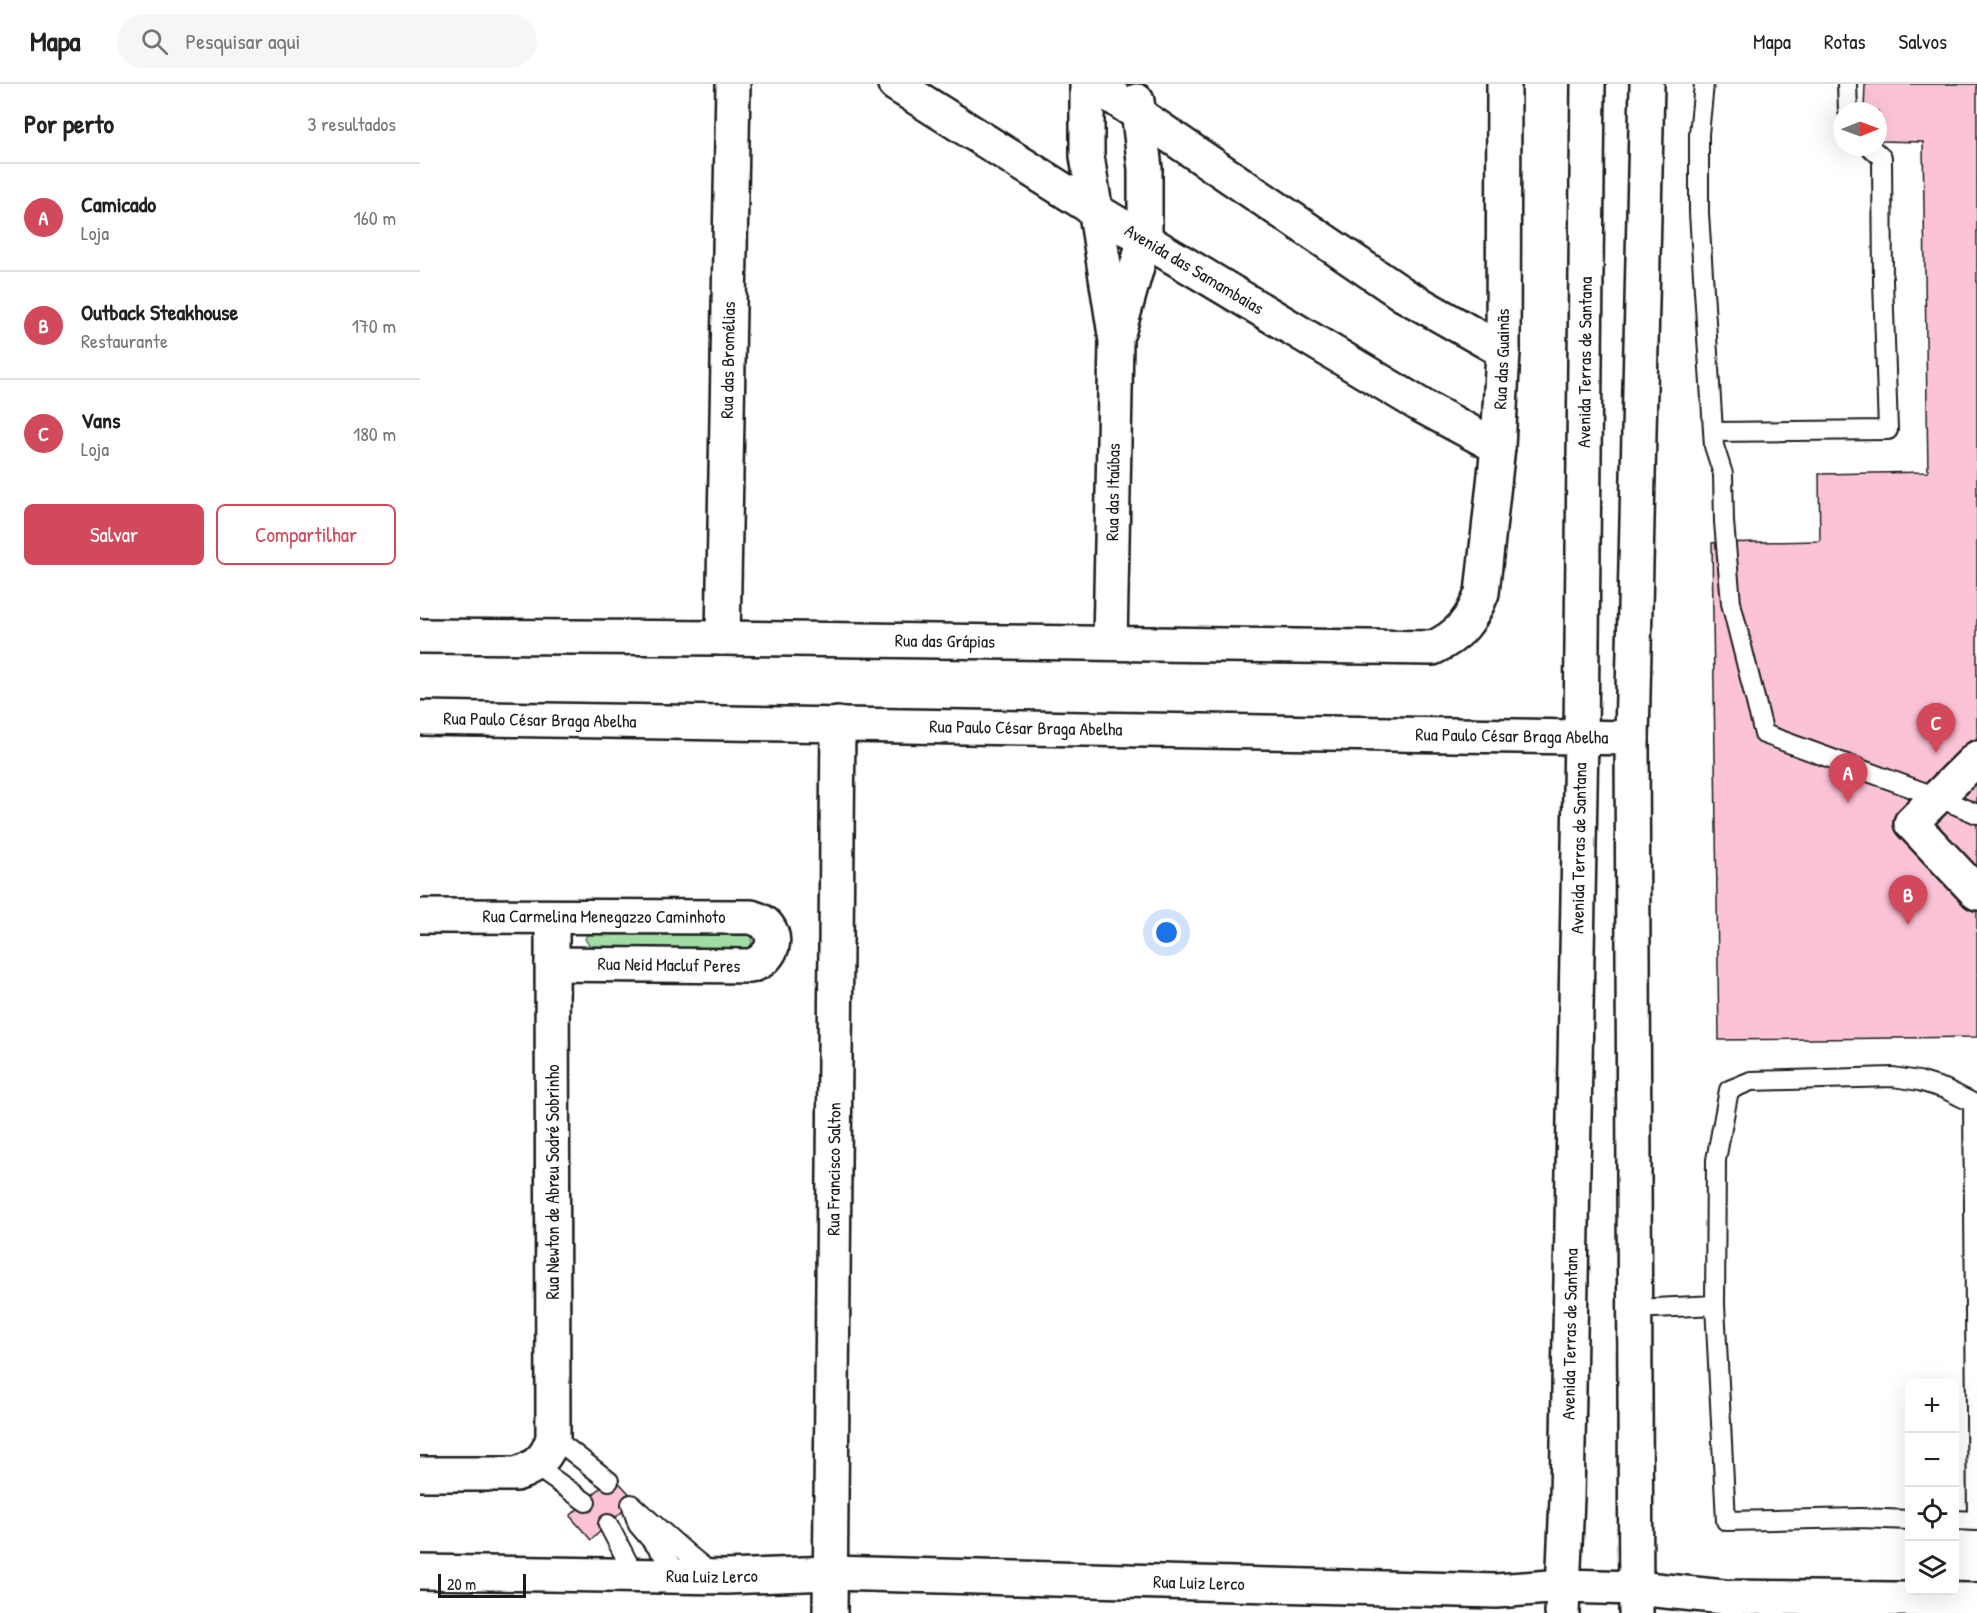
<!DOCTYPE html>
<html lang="pt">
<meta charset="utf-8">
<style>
body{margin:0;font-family:"Patrick Hand",sans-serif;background:#f6f6f6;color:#222}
.controls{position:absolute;right:18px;bottom:18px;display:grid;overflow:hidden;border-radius:9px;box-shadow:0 6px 24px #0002}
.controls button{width:54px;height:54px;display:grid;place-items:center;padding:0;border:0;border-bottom:2px solid #e0e0e0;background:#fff;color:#222;font:30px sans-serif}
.compass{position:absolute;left:1413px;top:18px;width:54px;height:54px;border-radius:50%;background:#fff;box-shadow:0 6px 24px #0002;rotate:89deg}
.scale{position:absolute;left:18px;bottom:15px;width:88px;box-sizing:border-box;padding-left:6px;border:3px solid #1c1c1c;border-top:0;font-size:16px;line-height:21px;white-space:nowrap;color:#1c1c1c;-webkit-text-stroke:4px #fff;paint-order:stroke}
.you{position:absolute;left:747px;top:849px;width:21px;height:21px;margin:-15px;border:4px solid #fff;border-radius:50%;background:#1a73e8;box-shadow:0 0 0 9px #1a73e833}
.badge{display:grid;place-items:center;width:39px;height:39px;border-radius:50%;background:#d1495b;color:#fff;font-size:20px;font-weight:700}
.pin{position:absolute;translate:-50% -50px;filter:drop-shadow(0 2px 3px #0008)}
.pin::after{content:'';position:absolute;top:32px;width:21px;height:18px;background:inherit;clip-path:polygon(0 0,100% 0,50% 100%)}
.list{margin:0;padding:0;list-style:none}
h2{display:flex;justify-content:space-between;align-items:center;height:78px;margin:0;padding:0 24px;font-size:26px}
h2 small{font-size:20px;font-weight:400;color:#767676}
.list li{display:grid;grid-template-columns:39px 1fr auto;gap:18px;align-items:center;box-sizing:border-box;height:108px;padding:0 24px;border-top:2px solid #e0e0e0}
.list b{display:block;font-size:22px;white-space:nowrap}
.list p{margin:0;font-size:20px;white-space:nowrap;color:#767676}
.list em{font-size:20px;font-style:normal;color:#767676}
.actions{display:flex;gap:12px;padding:18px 24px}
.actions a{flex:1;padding:14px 0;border:2px solid #d1495b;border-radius:9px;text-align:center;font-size:21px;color:#d1495b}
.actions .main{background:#d1495b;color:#fff}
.icon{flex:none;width:33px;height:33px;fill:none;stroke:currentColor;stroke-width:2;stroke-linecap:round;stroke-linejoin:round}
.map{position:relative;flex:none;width:1557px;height:1529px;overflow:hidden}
header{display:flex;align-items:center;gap:36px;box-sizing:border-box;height:84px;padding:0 30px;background:#fff;border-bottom:2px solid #e0e0e0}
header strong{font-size:28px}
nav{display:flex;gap:33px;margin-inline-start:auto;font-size:21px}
.search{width:420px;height:54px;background:#f6f6f6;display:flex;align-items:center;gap:15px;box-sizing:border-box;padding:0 21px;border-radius:33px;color:#767676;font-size:22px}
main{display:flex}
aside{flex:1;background:#fff}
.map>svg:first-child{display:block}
.green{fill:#a1dda3;stroke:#5e7c60;stroke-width:1.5}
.building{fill:#fcc3d8;stroke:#1c1c1c;stroke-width:1.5}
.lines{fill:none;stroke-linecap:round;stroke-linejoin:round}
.lane-casing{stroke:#1c1c1c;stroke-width:22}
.street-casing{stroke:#1c1c1c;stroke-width:38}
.secondary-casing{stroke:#1c1c1c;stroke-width:38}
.lane{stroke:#fff;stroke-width:18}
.street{stroke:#fff;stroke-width:33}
.secondary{stroke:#fff;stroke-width:33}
.labels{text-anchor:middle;stroke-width:4.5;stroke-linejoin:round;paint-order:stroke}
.street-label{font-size:18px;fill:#1c1c1c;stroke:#fff}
</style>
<header>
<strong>Mapa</strong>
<div class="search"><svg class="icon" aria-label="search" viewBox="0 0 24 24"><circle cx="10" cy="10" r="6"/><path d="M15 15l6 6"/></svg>Pesquisar aqui</div>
<nav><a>Mapa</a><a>Rotas</a><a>Salvos</a></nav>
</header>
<main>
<aside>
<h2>Por perto<small>3 resultados</small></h2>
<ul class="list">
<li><span class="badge">A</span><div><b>Camicado</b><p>Loja</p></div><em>160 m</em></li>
<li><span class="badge">B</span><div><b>Outback Steakhouse</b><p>Restaurante</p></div><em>170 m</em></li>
<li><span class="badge">C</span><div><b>Vans</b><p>Loja</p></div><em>180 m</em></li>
</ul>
<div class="actions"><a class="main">Salvar</a><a>Compartilhar</a></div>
</aside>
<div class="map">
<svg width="1557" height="1529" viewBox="0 0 1557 1529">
<rect width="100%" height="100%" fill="#fff"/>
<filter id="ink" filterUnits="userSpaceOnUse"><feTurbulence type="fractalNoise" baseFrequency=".0167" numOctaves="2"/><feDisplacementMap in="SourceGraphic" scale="12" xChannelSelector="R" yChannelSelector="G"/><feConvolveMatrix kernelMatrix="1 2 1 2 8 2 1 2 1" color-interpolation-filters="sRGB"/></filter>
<g filter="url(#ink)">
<path class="green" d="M172 848 327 849 331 850 332 861 329 864 324 865 173 864 168 860 165 855 167 851Z"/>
<path class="building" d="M1445 0H1557V953L1299 956 1292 459 1400 457 1399 390 1508 388 1503 58 1458 57V27H1444Z
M193 1392 215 1416 171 1456 150 1432Z"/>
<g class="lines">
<g class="lane-casing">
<path id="lane" d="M1284 0 1279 50V129L1294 362 1303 390 1304 438 1311 519 1344 650 1517 713 1557 730
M1427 0 1428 27
M1293 348 1468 346 1463 197 1462 74 1450 63
M1215 1225 1295 1221
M133 1353 189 1397
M115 1382 166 1418
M211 1420 269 1471 285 1484 295 1488
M213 1426 218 1441 261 1491
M1490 1436 1440 1434 1306 1437 1295 1221 1296 1076 1309 1006 1331 997 1473 993 1499 997 1525 1005 1553 1019 1557 1437 1534 1436
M188 1440 214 1490"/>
</g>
<g class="street-casing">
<g id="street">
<path id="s1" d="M475 0 675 126 1002 322 1078 363"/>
<path d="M667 0V72L696 257 690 559"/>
<path d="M674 0 984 211 1083 267"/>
<path d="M699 246 725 154V85L717 17"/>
<path id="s2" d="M0 552 303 554 1013 564C1040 551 1051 537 1062 509L1078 363 1083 267 1084 0"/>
<path id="s3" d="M303 554 313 0"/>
<path d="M1557 674 1491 739 1557 809"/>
<path id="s4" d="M0 832 331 833C337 835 344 837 348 843 360 860 347 877 330 882L132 880"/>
<path d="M0 1390H96C116 1384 128 1373 133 1353L132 833"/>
<path id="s5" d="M0 1488 306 1493 410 1489"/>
<path id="s6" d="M410 1529 418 640"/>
</g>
</g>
<g class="secondary-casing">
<g id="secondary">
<path id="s7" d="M0 634 1212 654"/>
<path id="s8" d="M410 1489 1076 1507 1143 1502 1216 1504 1304 1513 1557 1516"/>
<path id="s9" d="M1142 1529 1147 1414 1161 652 1168 0"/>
<path d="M1216 1529 1212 654 1227 0"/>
</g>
</g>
<use href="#lane" class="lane"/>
<use href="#street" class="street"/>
<use href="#secondary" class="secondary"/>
</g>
</g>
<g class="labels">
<g class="street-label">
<text dy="6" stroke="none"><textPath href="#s1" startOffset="352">Avenida das Samambaias</textPath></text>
<text dy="6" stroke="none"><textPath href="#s2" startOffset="1324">Rua das Guainãs</textPath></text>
<text dy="6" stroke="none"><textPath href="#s3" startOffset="278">Rua das Bromélias</textPath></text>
<text dy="6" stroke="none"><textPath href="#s9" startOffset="1251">Avenida Terras de Santana</textPath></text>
<text transform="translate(693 408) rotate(-89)" y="6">Rua das Itaúbas</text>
<text dy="6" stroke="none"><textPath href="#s2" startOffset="525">Rua das Grápias</textPath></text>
<text dy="6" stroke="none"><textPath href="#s7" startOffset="120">Rua Paulo César Braga Abelha</textPath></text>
<text dy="6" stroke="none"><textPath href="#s7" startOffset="606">Rua Paulo César Braga Abelha</textPath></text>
<text dy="6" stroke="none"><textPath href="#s7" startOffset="1092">Rua Paulo César Braga Abelha</textPath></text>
<text dy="6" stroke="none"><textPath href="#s9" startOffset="765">Avenida Terras de Santana</textPath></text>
<text dy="6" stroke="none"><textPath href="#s4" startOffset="184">Rua Carmelina Menegazzo Caminhoto</textPath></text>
<text transform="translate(249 881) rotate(1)" y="6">Rua Neid Macluf Peres</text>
<text dy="6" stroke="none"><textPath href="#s6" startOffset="444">Rua Francisco Salton</textPath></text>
<text transform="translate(133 1098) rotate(-90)" y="6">Rua Newton de Abreu Sodré Sobrinho</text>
<text dy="6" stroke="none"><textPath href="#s9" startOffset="279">Avenida Terras de Santana</textPath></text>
<text dy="6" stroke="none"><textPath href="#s5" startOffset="292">Rua Luiz Lerco</textPath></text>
<text dy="6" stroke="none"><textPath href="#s8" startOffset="369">Rua Luiz Lerco</textPath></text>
</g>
</g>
</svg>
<div class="controls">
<button>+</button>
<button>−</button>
<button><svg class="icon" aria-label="locate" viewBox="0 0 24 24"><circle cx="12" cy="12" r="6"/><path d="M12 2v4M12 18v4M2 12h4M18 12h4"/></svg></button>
<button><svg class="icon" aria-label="layers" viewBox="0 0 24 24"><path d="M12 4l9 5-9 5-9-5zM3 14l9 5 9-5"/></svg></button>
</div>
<svg class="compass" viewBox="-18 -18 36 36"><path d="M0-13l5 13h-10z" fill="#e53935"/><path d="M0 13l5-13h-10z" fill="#767676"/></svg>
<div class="scale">20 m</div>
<div class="you"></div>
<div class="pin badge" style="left:1428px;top:719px">A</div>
<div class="pin badge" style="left:1488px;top:841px">B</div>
<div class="pin badge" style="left:1516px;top:669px">C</div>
</div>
</main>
